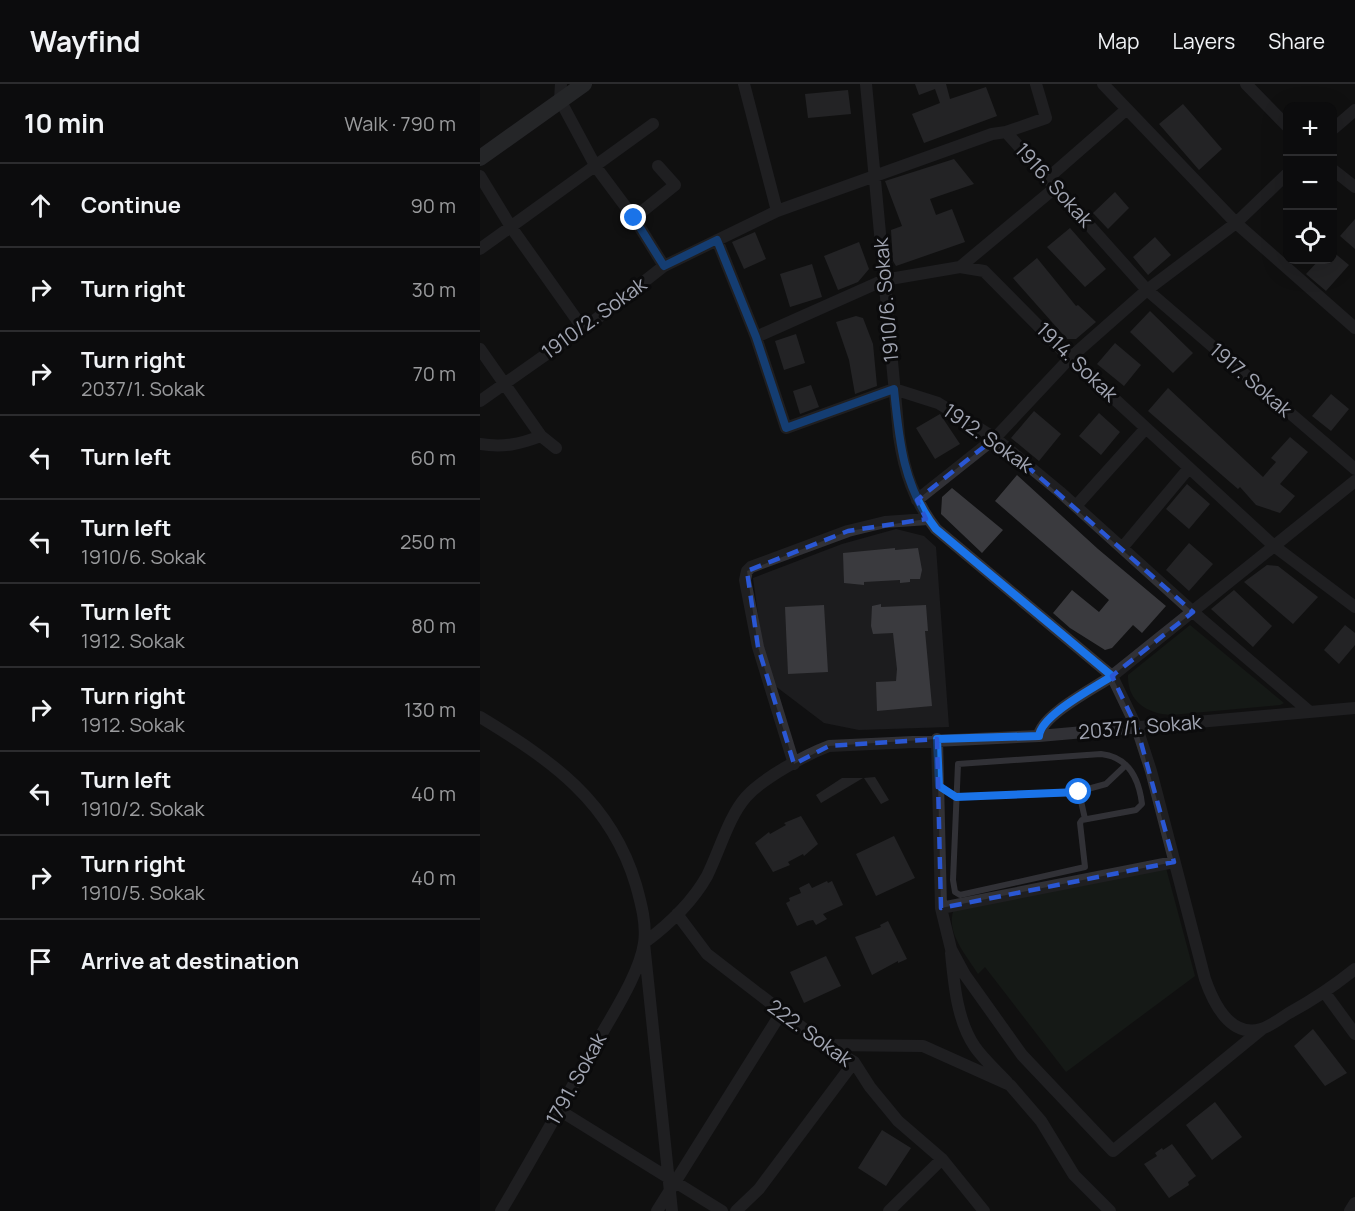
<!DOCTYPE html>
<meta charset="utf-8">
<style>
body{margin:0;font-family:Manrope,sans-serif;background:#1a1a1b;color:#f1f3f6}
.controls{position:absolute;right:18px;top:18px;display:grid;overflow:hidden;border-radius:12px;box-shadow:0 6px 24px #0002}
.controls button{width:54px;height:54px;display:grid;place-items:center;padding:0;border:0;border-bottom:2px solid #2c2c2e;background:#0c0c0d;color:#f1f3f6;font:30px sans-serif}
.stop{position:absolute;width:18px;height:18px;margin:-14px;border:4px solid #1a73e8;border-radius:50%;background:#fff}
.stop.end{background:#1a73e8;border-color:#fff;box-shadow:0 2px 6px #0008}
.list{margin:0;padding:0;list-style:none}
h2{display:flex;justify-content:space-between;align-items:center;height:78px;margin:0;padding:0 24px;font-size:26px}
h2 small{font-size:20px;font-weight:400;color:#9a9b9d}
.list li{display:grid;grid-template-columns:39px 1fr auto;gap:18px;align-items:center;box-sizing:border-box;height:84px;padding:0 24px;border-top:2px solid #2c2c2e}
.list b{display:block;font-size:22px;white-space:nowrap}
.list p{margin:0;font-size:20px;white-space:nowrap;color:#9a9b9d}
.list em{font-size:20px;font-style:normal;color:#9a9b9d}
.icon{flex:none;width:33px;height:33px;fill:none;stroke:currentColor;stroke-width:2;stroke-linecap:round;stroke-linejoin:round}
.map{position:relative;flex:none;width:875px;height:1127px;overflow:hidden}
header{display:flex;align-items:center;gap:36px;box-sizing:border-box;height:84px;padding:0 30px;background:#0c0c0d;border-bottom:2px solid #2c2c2e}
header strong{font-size:28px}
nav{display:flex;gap:33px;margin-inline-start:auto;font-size:21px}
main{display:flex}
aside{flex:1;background:#0c0c0d}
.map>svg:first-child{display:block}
.built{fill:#1c1c1e}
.green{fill:#1c241d}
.building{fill:#3a3a3e}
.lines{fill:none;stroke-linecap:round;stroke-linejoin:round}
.lane{stroke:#313136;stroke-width:6}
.street{stroke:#313136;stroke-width:12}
.secondary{stroke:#3f4046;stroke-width:16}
.route{stroke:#1a73e8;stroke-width:8}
.marked{fill:none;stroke:#2a57d4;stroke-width:4.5;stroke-dasharray:12 8;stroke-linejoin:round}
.labels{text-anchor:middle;stroke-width:6;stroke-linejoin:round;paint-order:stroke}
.street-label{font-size:20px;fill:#a1a5b2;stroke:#0b0b0c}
</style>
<header>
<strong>Wayfind</strong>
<nav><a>Map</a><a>Layers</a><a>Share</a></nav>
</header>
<main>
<aside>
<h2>10 min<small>Walk · 790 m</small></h2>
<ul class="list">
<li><svg class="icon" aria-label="ahead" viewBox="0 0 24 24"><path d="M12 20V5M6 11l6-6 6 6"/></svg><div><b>Continue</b></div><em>90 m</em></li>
<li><svg class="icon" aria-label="right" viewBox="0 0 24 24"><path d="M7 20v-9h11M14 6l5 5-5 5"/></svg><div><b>Turn right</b></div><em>30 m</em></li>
<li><svg class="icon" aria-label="right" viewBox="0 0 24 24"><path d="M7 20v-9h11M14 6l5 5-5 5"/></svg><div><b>Turn right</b><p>2037/1. Sokak</p></div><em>70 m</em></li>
<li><svg class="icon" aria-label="left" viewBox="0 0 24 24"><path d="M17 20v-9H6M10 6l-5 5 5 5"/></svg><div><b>Turn left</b></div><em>60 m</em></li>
<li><svg class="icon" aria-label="left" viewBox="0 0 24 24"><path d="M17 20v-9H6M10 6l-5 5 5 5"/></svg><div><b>Turn left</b><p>1910/6. Sokak</p></div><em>250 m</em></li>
<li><svg class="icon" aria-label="left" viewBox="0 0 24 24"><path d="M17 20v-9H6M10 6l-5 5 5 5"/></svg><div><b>Turn left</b><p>1912. Sokak</p></div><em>80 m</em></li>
<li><svg class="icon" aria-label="right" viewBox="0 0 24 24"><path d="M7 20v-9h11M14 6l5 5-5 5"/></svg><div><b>Turn right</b><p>1912. Sokak</p></div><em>130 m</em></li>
<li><svg class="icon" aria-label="left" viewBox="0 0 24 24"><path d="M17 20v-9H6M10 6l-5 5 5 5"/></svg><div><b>Turn left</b><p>1910/2. Sokak</p></div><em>40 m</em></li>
<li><svg class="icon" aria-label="right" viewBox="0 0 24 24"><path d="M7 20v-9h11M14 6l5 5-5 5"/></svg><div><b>Turn right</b><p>1910/5. Sokak</p></div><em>40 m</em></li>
<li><svg class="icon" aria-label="arrive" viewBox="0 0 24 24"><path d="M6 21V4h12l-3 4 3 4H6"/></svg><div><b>Arrive at destination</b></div></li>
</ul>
</aside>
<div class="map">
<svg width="875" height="1127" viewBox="0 0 875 1127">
<rect width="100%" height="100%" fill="#101011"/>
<path class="built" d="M416 445 444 452 456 463 469 643 379 646 344 639 294 601 283 566 273 494 362 460Z"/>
<path class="green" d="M710 541 804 619 800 621 691 631C667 630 647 617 648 591Z
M686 784 715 892 586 988 505 883 498 890C486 871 465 848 474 825Z"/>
<path class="building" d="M435 0H466L470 15 506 3 517 32 444 59 432 30 460 19 455 5 439 11Z
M368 6 371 30 328 34 325 10Z
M703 20 742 65 719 86 679 40Z
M474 75 494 100 450 115 456 131 472 125 485 158 416 182 413 177 411 146 422 142 405 97Z
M635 108 649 124 628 145 613 129Z
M875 135V165L860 152Z
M590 144 626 185 605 203 567 163Z
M275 148 286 175 264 185 252 158Z
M675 153 691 171 668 191 653 173Z
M379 158 389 185 378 198 358 206 344 172Z
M852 167 869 181 846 207 826 190 839 176H852Z
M557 174 596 222 598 221 616 238 596 255H587L533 194Z
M332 180 342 213 310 223 300 190Z
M670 227 713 269 693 289 650 248Z
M376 232 383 234 393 260 397 302 375 310 369 276 356 238Z
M316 250 325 279 304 286 295 257Z
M635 259 661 281 644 302 617 280Z
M331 301 339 323 320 330 313 307Z
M688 304 783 393 796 378 791 374 810 353 828 368 800 400 815 412 800 429 776 421 760 403 758 405 668 327Z
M851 310 869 325 851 347 832 332Z
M554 327 581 350 559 377 531 354Z
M619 329 640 348 621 371 599 352Z
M460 330 480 360 455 375 436 344Z
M537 391 618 465 686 522 662 549 653 541 632 564 625 566 590 544 573 529 592 506 619 528 629 516 515 417Z
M707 400 730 420 709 445 686 425Z
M472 404 523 446 502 469 461 430 462 413Z
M709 459 733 480 709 507 686 486Z
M415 464V466L438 464 442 486 440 495H430V498L420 499V496L384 498V501L364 499 363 469Z
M787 481 798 482 838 513 813 540 764 498Z
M754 506 792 542 773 563 731 525Z
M401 520V523L446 521 448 547H445L452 622 397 627 396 598 416 597 417 585 413 549 393 550 391 542 392 522Z
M344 521 348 588 308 590 305 523Z
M865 541 875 549V561L859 580 844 566Z
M395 693 409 716 401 720 384 694Z
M362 694H383L341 719 336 711Z
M321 732 338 760 324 772 323 770 308 778 310 781 293 788 275 759 289 748 290 750 306 741 304 739Z
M414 752 435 794 396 812 376 770Z
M347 797 348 799 352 797 363 821 343 830 347 835 336 841 333 836 328 837 317 842 306 819 310 817 309 814 321 809 319 804 329 799 332 804Z
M408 837 427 875 418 879V877L392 891 375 853 401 843 400 841Z
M346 872 361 902 324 919 310 888Z
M833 945 867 989 845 1002 814 962Z
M735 1018 762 1053 732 1076 706 1041Z
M402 1046 431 1064 406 1102 378 1084Z
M692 1060 716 1092 708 1098 709 1101 689 1114 664 1080 677 1072 675 1069 682 1064 683 1066Z"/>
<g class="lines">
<path class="lane" d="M621 670C649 673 659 695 662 720L656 726 602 736 600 739 605 783 480 811 475 808 473 796 478 680Z
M460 702 476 713 593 709 626 700 646 681
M599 708 605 735"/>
<path class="street" d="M81 0 80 16 116 83 154 134 184 182
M264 0 297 127
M386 0 419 352C424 387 434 417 456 445L632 592C615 604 561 631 559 652
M623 0 756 139 875 244
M766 0 808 43
M852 46 875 26
M526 48 566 34 556 0
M852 85 875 103
M0 92 31 143 102 243
M568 94 647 25
M154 134 195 101 178 82
M237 156 276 253 306 344 414 305 458 319 515 354 580 408 713 528 830 628
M0 165 173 40
M480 183 576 103
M276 253 404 196 480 183 504 187 590 274 794 462 875 523
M0 265 61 352 76 364
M0 317 115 236 184 182 297 127 512 50 526 48 667 206 875 385
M0 360C23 364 40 360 61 352
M875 397 632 592 657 644 671 687 725 895C733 918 750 954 781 945 791 942 801 934 809 929 833 916 854 902 875 885
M437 416 515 354 590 274 667 206 756 139 808 89
M596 422 666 344
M642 464 709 384
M0 633C71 676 131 717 156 801 161 819 167 841 164 859 160 888 134 928 120 953 87 1012 55 1070 21 1127
M457 655 461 824 471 865 485 891 542 971 633 1067 782 945
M314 680 278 563 265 496 267 487 271 483 368 447 405 438 448 435
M461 824 694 778
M197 830 227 870 345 961 374 978 390 1003 418 1037 462 1075 504 1127
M471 869C474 900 477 937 495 963 504 976 517 987 527 998
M845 909 875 950
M347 961 443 962 530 1001 561 1037 594 1091 630 1127
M79 1026 242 1127
M177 1127 301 929
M192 1127 164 859C188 841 212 819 227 792 239 768 249 732 266 713 283 694 325 671 349 662L559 652 875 624
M256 1127 279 1105 374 978
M409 1127 462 1075
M870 1127 875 1119"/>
<path class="secondary" d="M0 74 104 0"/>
</g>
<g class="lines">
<path class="route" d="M154 134 184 182 237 156 276 253 306 344 414 305C419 356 423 403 456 445L632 592C614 604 561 631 559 652L457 655 459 702 476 713 599 708"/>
</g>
<path d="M0 0H875V1127H0ZM515 354 713 528 632 592 657 644 694 778 461 824 457 655 349 662 314 680 278 563 267 487 368 447 446 435 437 416Z" fill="#101011" fill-opacity=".55" fill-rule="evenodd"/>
<path class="marked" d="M515 354 713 528 632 592 657 644 694 778 461 824 457 655 349 662 314 680 278 563 267 487 368 447 446 435 437 416Z"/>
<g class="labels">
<g class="street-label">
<text transform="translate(574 101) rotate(48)" y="7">1916. Sokak</text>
<text transform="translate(406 216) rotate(-95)" y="7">1910/6. Sokak</text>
<text transform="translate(114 234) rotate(-36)" y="7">1910/2. Sokak</text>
<text transform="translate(597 278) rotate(44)" y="7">1914. Sokak</text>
<text transform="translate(771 296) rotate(41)" y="7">1917. Sokak</text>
<text transform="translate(508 354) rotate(35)" y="7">1912. Sokak</text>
<text transform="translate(660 643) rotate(-5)" y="7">2037/1. Sokak</text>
<text transform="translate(330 949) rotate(36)" y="7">222. Sokak</text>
<text transform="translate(96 995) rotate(-61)" y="7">1791. Sokak</text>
</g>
</g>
</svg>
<div class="controls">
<button>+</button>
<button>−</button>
<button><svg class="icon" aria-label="locate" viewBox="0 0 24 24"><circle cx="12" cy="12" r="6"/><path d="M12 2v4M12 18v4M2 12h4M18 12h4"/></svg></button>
</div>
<div class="stop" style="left:599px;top:708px"></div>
<div class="stop end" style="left:154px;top:134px"></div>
</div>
</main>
